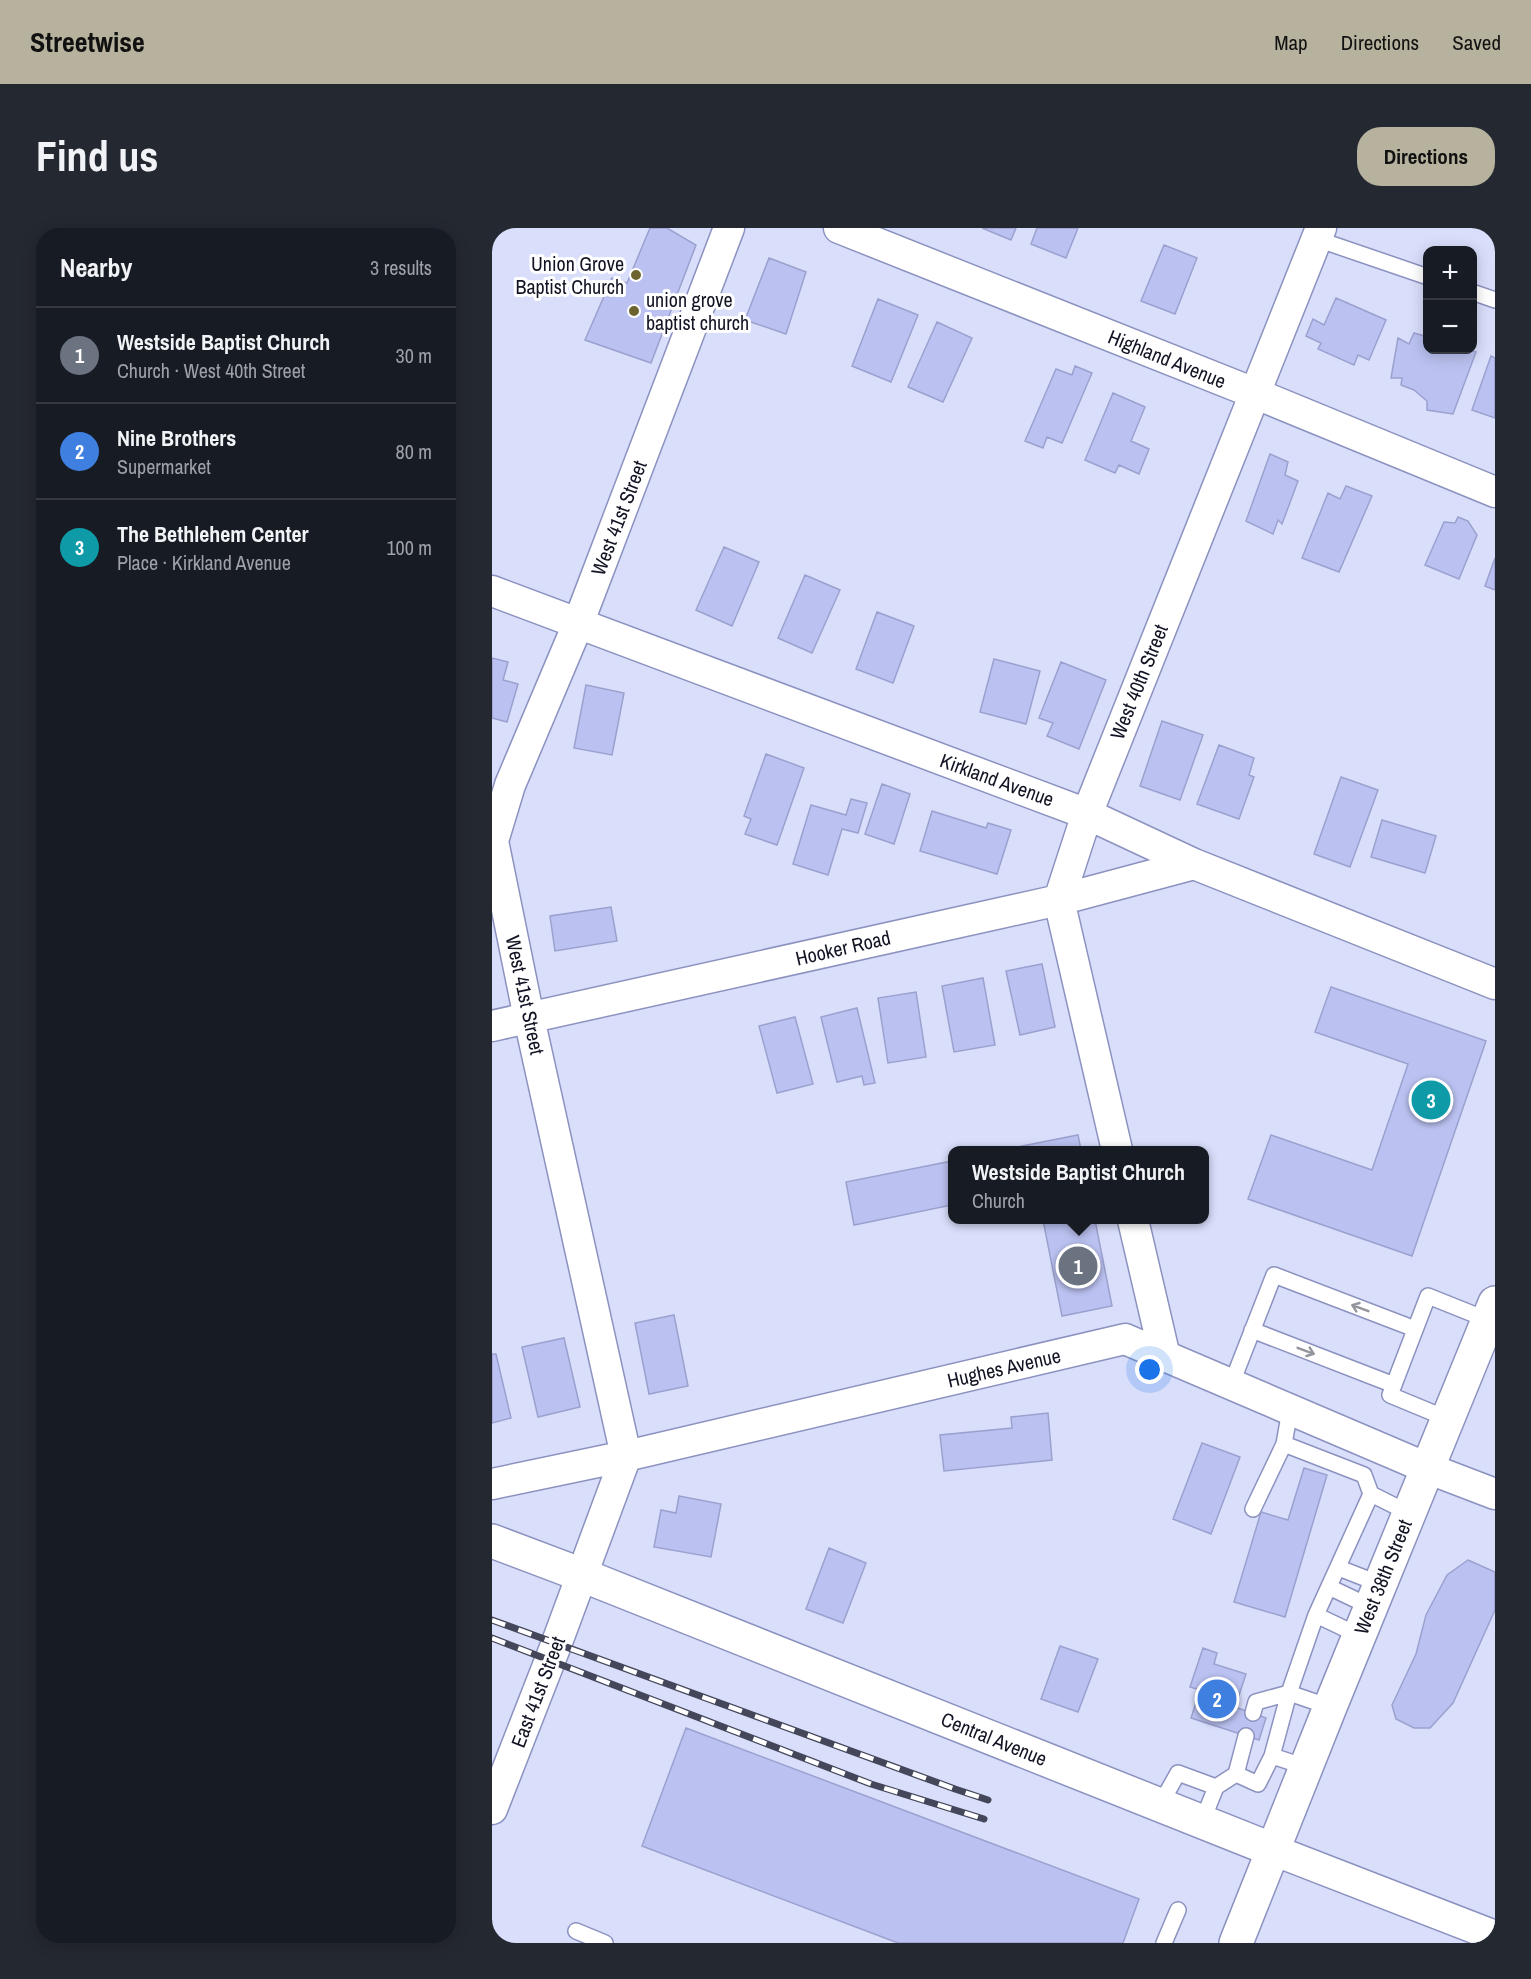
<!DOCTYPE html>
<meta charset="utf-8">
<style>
body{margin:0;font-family:"Archivo Narrow",sans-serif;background:#242831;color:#f1f3f6}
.controls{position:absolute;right:18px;top:18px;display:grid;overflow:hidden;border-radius:12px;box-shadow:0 3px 15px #0003}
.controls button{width:54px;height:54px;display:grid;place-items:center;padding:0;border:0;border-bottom:2px solid #363941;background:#171b24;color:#f1f3f6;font:30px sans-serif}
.you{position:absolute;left:658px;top:1142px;width:21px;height:21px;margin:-15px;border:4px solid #fff;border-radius:50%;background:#1a73e8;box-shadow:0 0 0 9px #1a73e833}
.badge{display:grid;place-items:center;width:39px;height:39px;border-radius:50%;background:#b6b29d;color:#fff;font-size:20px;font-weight:700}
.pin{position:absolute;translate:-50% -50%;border:3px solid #fff;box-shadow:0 2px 6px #0006}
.popup{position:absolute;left:456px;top:918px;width:261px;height:78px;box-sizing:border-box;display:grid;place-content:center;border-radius:12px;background:#171b24;filter:drop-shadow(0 2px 4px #0005);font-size:20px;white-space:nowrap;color:#9ea1a6}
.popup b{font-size:22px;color:#f1f3f6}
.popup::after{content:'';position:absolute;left:50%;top:100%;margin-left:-12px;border:12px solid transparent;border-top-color:#171b24}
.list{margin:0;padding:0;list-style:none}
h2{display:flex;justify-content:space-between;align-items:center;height:78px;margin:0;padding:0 24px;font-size:26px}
h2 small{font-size:20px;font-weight:400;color:#9ea1a6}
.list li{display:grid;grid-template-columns:39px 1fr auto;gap:18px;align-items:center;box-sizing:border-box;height:96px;padding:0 24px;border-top:2px solid #363941}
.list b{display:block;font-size:22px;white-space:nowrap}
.list p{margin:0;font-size:20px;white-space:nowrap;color:#9ea1a6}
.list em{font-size:20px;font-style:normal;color:#9ea1a6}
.map{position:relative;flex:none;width:1003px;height:1715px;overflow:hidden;border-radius:24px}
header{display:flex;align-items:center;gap:36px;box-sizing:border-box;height:84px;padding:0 30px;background:#b6b29d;color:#111}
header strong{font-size:28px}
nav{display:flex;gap:33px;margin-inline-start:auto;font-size:21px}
.intro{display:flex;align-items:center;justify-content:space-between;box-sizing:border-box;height:144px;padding:0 36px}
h1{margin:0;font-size:42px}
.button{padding:15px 27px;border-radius:24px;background:#b6b29d;color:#111;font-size:21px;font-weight:700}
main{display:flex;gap:36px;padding:0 36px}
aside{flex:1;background:#171b24;border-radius:24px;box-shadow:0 3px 15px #0003}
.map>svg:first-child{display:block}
.building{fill:#bbc2f1;stroke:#9ba1cf;stroke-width:1.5}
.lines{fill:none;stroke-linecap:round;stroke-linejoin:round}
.lane-casing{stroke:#8c92bf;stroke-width:18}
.street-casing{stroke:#8c92bf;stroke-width:33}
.secondary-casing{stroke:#8c92bf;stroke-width:36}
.lane{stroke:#fff;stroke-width:15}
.street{stroke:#fff;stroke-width:30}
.secondary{stroke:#fff;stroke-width:33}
.rail-casing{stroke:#44475a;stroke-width:7}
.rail{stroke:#fff;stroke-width:4.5;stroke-dasharray:14;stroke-linecap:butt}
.oneway{stroke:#94959c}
.poi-dot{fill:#6d6330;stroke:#fff;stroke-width:2}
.labels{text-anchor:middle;stroke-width:6;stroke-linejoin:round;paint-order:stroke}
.poi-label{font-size:20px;fill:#121424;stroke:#fff;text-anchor:end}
.street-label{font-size:20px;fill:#121424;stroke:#fff}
</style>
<header>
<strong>Streetwise</strong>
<nav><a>Map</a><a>Directions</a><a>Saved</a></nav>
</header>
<div class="intro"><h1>Find us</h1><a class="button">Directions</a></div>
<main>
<aside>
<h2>Nearby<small>3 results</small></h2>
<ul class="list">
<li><span class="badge" style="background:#6b7280">1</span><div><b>Westside Baptist Church</b><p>Church · West 40th Street</p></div><em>30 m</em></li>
<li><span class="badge" style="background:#3f7fe0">2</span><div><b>Nine Brothers</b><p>Supermarket</p></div><em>80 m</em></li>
<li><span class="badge" style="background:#0f9aa8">3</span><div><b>The Bethlehem Center</b><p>Place · Kirkland Avenue</p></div><em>100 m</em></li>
</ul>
</aside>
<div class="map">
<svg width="1003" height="1715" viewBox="0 0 1003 1715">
<rect width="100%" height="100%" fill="#d9defb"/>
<path class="building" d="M158 0H175L204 17 159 135 93 112 120 50 135 55Z
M490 0H524L519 12Z
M545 0H586L574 30 539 16Z
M672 17 705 30 683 86 649 73Z
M277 30 314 44 294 106 253 92Z
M844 70 894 92 877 132 866 127 862 137 826 121 829 115 814 108 821 91 832 97Z
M386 71 426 87 399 154 360 138Z
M445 94 480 110 451 174 416 159Z
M922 105 936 109V122H977L984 124 961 186 935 182V173L922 162 909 157 910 150H899L906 110 917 116Z
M999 128 1003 130V190L980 182Z
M583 138 600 145 570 215 555 209 551 220 533 213 564 141 580 147Z
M621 165 653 179 639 213 657 221 647 246 627 237 623 245 593 232Z
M778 226 796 234 793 247 806 253 790 296 786 292 781 306 754 293Z
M854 258 880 268 847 344 810 330 836 265 848 271Z
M966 289 976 293 985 307 967 351 933 337 952 294 963 295Z
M232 319 267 334 240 398 204 382Z
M1003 330V362L993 358Z
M313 347 348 362 320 425 286 410Z
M385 384 422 398 401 455 364 441Z
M0 430 16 434 11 452 26 456 15 494 0 490Z
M502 431 548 443 534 496 488 484Z
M569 434 614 452 587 521 555 508 561 495 547 490Z
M94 457 132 465 120 527 82 520Z
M670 493 711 507 688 572 648 558Z
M727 517 762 530 757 547 762 549 747 591 705 576Z
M274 526 312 540 285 617 253 606 259 591 252 588Z
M849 549 886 562 858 639 822 626Z
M390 556 418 566 402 616 373 606Z
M359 571 375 575 366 605 350 601 336 647 301 636 319 577 354 587Z
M440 583 494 600 496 595 519 602 505 646 428 623Z
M890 592 944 608 933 645 879 629Z
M119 679 125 713 63 723 58 688Z
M550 736 563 799 528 807 514 743Z
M491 750 503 817 462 824 450 758Z
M839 759 994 813 920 1028 756 971 779 907 880 942 916 836 823 804Z
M424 764 434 829 396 835 386 770Z
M365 780 383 855 372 857 370 848 345 854 329 789Z
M303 789 321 856 285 865 267 798Z
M586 907 589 922H510Z
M460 933V977L362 997 354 954Z
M551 992H603L620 1078 570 1088Z
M182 1087 196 1158 157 1166 143 1095Z
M72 1110 88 1179 46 1189 30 1119Z
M0 1126H4L19 1190 0 1195Z
M556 1185 560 1232 452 1243 448 1207 520 1200 519 1189Z
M710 1215 748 1229 719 1306 681 1291Z
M812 1240 835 1247 793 1389 742 1374 769 1284 796 1292Z
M187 1268 229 1276 219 1329 162 1319 169 1282 184 1285Z
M337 1320 374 1335 351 1395 314 1381Z
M976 1332 1003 1344V1382L961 1475 938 1500H922L904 1491 900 1477 924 1426 934 1387 955 1347Z
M568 1418 606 1431 586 1484 549 1471Z
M711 1420 725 1425 722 1436 754 1446 743 1479 774 1490 767 1512 699 1490 708 1462 698 1459Z
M194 1500 647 1671 631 1715H406L150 1618Z"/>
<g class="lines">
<g class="lane-casing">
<path id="lane" d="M825 11 936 49
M980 64 1003 72
M760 1102 902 1157
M739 1157 782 1047 923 1101
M956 1191 898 1167 936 1068 996 1092
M879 1266 917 1285
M761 1281 792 1216
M847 1340 888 1356
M837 1359 879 1379
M824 1387 868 1408
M761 1485 764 1474 797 1465 838 1479
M780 1528 814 1539
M744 1546 754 1508
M668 1577 686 1545 724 1559 744 1546 766 1556 780 1528 797 1465 824 1387 879 1266 872 1247 792 1216 798 1182
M710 1594 724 1559
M84 1703 113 1715
M672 1715 686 1682"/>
</g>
<g class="street-casing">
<path id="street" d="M347 0 762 165 1003 264
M0 363 595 586 702 636 1003 756
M0 798 567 672 702 636
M625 922 567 672 595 586 829 0
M641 992 673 1129
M0 1256 134 1228 633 1111 935 1240 1003 1266
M0 1581 64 1417 134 1228 37 790 1 613 18 557 86 396 237 0
M781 1622 1003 1708"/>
</g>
<g class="secondary-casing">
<path id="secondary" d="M0 1313 90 1347 781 1622
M744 1715 838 1479 1003 1075"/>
</g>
<use href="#lane" class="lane"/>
<use href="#street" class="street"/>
<use href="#secondary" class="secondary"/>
<g class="rail-casing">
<path id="rail" d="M0 1392 463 1561 496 1572
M0 1410 379 1556 492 1591"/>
</g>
<use href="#rail" class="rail"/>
</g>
<defs><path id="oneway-shaft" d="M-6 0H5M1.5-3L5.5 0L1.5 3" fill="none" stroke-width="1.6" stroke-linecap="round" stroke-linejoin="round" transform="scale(1.5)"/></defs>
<g class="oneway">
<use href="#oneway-shaft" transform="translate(868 1080) rotate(-159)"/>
<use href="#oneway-shaft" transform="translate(814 1123) rotate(21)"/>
</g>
<g class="poi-dot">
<circle cx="144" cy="47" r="6"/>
<circle cx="142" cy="83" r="6"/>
</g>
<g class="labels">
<g class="poi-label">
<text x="132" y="43">Union Grove<tspan x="132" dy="23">Baptist Church</tspan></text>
<text x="154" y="79" text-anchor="start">union grove<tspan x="154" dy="23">baptist church</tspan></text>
</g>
<g class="street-label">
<text transform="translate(675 131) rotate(22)" y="7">Highland Avenue</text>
<text transform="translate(127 290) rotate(-69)" y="7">West 41st Street</text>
<text transform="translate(647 454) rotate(-68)" y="7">West 40th Street</text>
<text transform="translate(505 552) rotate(20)" y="7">Kirkland Avenue</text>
<text transform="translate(351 720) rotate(-13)" y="7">Hooker Road</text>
<text transform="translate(33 767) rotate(78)" y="7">West 41st Street</text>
<text transform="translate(512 1140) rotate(-13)" y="7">Hughes Avenue</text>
<text transform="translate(891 1349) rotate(-68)" y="7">West 38th Street</text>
<text transform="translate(46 1464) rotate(-69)" y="7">East 41st Street</text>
<text transform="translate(502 1511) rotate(22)" y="7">Central Avenue</text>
</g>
</g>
</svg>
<div class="controls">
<button>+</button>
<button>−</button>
</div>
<div class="you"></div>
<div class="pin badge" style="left:586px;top:1038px;background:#6b7280">1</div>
<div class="popup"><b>Westside Baptist Church</b>Church</div>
<div class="pin badge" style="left:725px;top:1471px;background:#3f7fe0">2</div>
<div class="pin badge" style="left:939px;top:872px;background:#0f9aa8">3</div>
</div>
</main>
